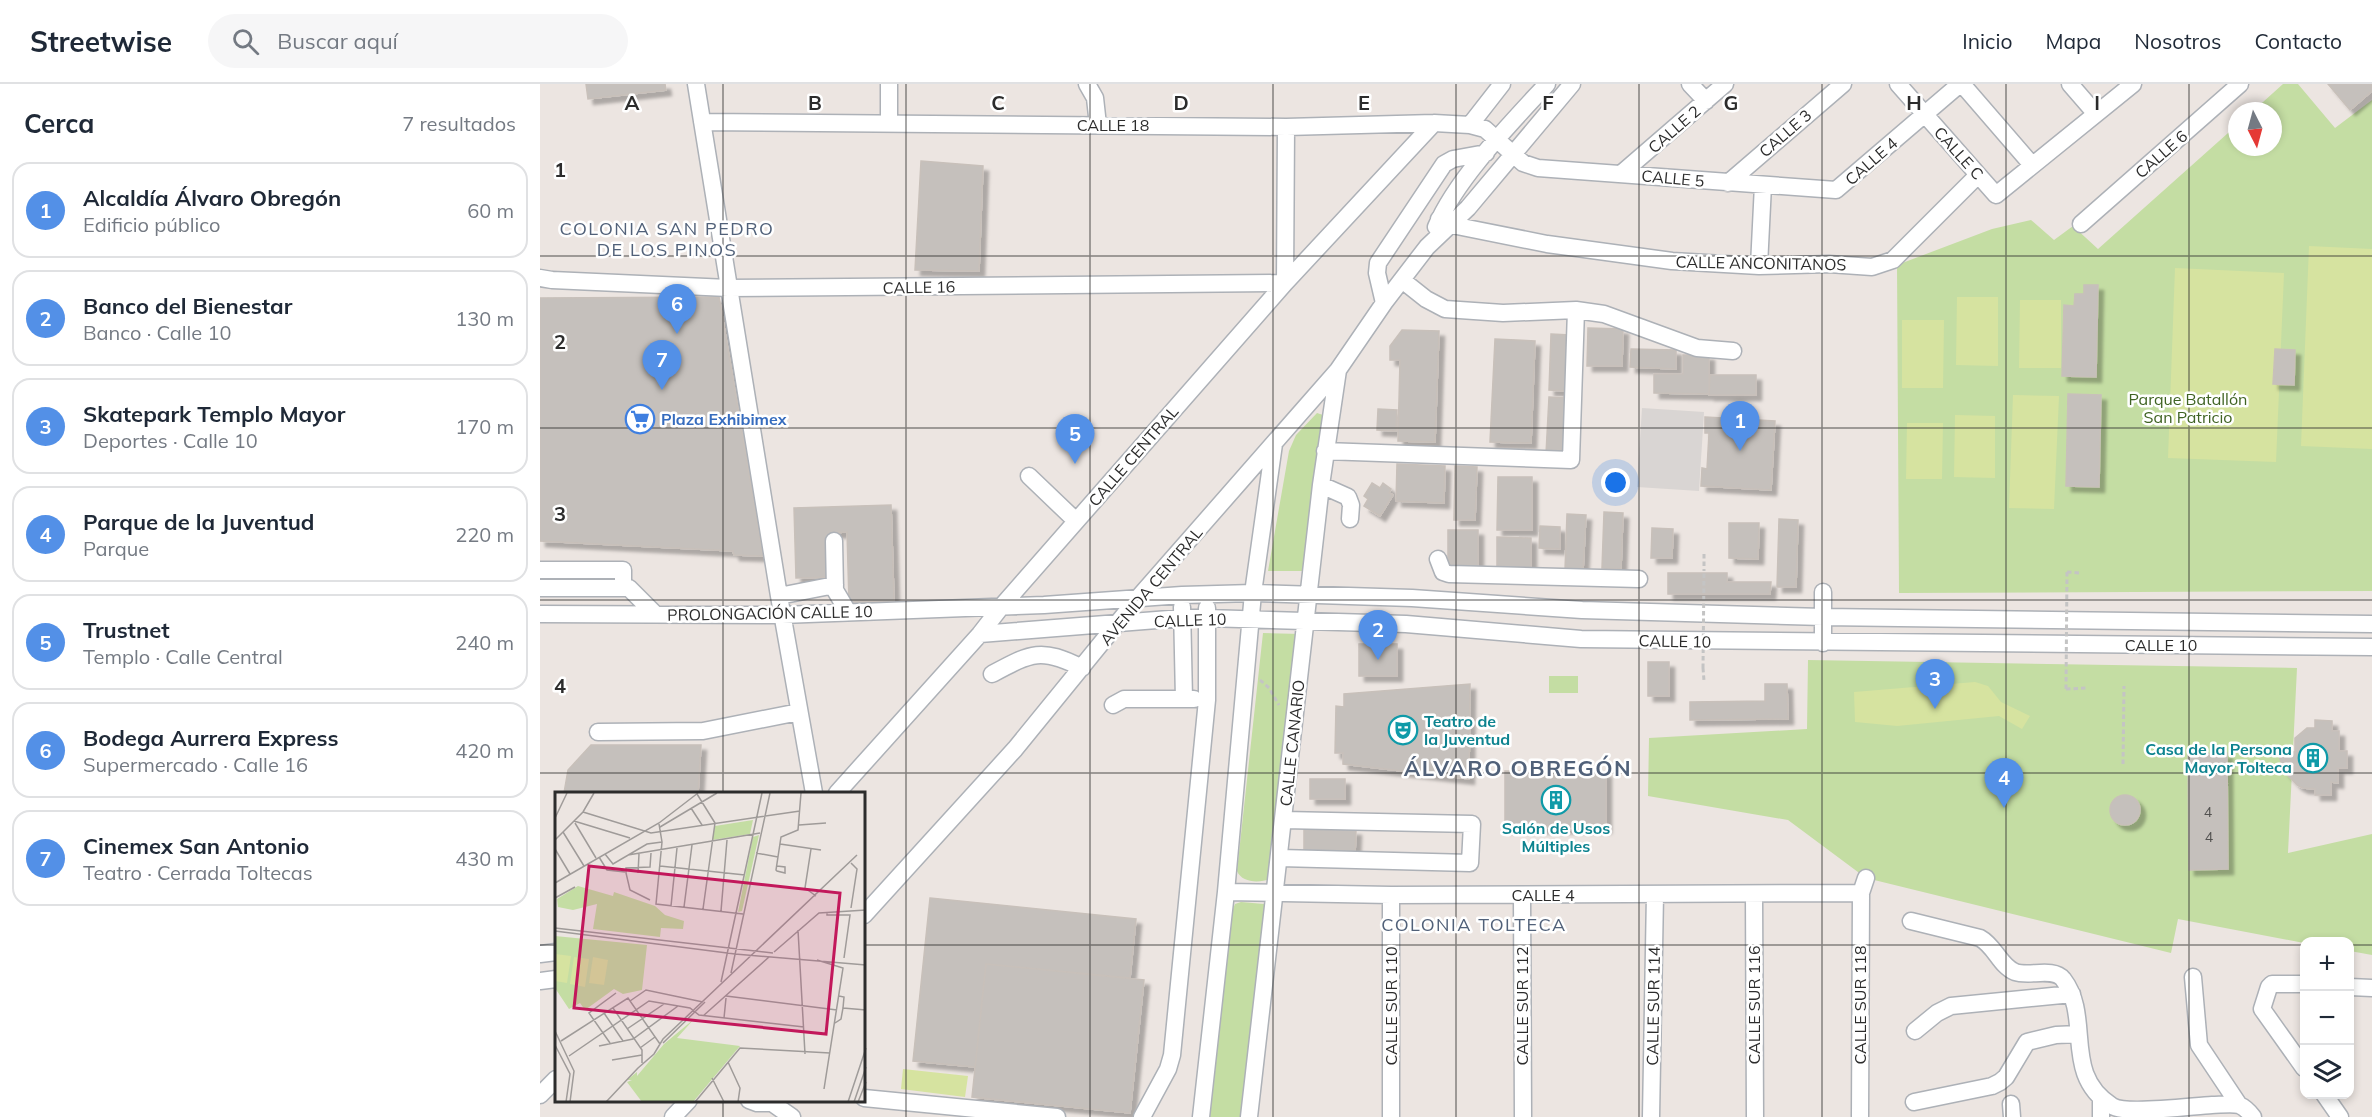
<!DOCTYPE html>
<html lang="es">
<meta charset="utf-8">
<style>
body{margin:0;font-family:Mulish,sans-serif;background:#f6f6f7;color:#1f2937}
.controls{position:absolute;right:18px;bottom:18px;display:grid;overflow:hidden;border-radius:12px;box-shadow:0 3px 9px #0003}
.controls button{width:54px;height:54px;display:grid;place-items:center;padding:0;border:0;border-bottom:2px solid #e0e1e3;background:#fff;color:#1f2937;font:30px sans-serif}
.compass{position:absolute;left:1688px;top:18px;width:54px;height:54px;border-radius:50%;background:#fff;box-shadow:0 3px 9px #0003;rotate:174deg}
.you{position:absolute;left:1076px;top:399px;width:21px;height:21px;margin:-15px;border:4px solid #fff;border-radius:50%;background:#1a73e8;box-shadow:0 0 0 9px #1a73e833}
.badge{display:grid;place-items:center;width:39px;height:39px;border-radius:50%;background:#5390e7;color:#fff;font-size:20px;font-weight:700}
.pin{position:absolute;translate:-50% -50px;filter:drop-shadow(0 2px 3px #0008)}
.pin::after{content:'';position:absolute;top:32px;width:21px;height:18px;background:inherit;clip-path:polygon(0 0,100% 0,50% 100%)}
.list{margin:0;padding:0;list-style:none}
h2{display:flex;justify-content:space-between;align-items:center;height:78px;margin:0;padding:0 24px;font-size:26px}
h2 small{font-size:20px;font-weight:400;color:#747a83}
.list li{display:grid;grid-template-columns:39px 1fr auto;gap:18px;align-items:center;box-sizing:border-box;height:96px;margin:0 12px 12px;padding:0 12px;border:2px solid #e0e1e3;border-radius:18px}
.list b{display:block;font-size:22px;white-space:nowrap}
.list p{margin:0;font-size:20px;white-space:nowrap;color:#747a83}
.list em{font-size:20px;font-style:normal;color:#747a83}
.icon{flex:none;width:33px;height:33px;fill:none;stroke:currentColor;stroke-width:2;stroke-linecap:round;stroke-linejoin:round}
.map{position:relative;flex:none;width:1832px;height:1033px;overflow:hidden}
header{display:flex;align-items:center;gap:36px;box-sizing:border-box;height:84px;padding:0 30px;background:#fff;border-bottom:2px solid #e0e1e3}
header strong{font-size:28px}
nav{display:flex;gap:33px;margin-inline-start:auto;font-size:21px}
.search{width:420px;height:54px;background:#f6f6f7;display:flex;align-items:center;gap:15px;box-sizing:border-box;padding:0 21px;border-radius:33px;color:#747a83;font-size:22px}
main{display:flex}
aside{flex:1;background:#fff}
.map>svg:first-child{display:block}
.green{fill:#c4dda3}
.pitch{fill:#d6e3a0}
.plaza{fill:#d9d5d3}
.building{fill:#c5c0bc;stroke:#c8c0ba;stroke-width:1.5;filter:url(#shadow)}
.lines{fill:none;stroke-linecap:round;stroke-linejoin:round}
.minor-casing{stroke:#adb1b7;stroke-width:19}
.path{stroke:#c4c4c4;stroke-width:3;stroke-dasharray:4.5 3;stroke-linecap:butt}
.minor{stroke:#fff;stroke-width:16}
.path-bridge{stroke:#c4c4c4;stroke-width:3;stroke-dasharray:4.5 3;stroke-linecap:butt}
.grid{fill:none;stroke:#2c2c2c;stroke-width:1.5;stroke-opacity:0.55}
.labels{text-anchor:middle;stroke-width:5;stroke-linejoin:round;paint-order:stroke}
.number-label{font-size:14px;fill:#525150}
.street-label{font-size:16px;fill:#2c2c2c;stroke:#fff}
.park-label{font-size:16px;fill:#3f6323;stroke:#fff}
.shop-label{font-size:16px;font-weight:bold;fill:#366cbe;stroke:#fff;text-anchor:start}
.culture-label{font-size:16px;font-weight:bold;fill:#0d838f;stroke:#fff;text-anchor:start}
.neighbourhood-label{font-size:18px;letter-spacing:1.5px;fill:#516179;stroke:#fff}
.district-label{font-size:22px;font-weight:bold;letter-spacing:1.5px;fill:#516179;stroke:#fff}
.inset-road{fill:none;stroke:#9f9b99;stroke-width:1.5}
.view{fill:#c2185b;fill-opacity:0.15;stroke:#c2185b;stroke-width:3}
.inset-edge{fill:none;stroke:#2c2c2c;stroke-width:3}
.grid-label{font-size:20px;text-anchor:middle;font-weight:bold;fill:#2c2c2c;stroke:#fff;stroke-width:5;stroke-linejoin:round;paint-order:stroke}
</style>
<header>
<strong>Streetwise</strong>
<div class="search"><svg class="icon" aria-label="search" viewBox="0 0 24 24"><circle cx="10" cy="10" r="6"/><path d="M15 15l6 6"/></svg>Buscar aquí</div>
<nav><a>Inicio</a><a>Mapa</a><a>Nosotros</a><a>Contacto</a></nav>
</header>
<main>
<aside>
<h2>Cerca<small>7 resultados</small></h2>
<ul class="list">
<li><span class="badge">1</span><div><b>Alcaldía Álvaro Obregón</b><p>Edificio público</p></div><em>60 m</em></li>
<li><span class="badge">2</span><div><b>Banco del Bienestar</b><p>Banco · Calle 10</p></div><em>130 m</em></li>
<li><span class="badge">3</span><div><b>Skatepark Templo Mayor</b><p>Deportes · Calle 10</p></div><em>170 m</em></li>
<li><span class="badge">4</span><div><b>Parque de la Juventud</b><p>Parque</p></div><em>220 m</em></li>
<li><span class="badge">5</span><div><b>Trustnet</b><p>Templo · Calle Central</p></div><em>240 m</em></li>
<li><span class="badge">6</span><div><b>Bodega Aurrera Express</b><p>Supermercado · Calle 16</p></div><em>420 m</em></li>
<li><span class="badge">7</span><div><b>Cinemex San Antonio</b><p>Teatro · Cerrada Toltecas</p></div><em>430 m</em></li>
</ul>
</aside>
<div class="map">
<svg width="1832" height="1033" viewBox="0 0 1832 1033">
<defs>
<filter id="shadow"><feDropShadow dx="5.5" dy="5.5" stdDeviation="1.5" flood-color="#0004"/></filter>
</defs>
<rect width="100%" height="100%" fill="#ece5e1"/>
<path class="green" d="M1743 0H1758L1795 44 1832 16V507L1359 509 1357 181 1452 145 1491 136 1514 156 1533 142 1558 165 1697 41V63H1733V27H1713Z
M777 329 783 331 767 487H728L749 367 756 351Z
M723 549 761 550 730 795C719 799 702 799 697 787Z
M1268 576 1757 584 1748 769 1832 750V871L1810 867V858L1764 859 1638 835 1631 869 1326 794 1248 736 1108 712 1109 654 1267 645Z
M1009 592H1038V609H1009Z
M701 818 724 820 728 823 707 1033H670L693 825 695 820Z"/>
<path class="pitch" d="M1769 162 1832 165V365L1761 362Z
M1635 184 1744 189 1736 378 1628 374Z
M1417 213H1458V282L1416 281Z
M1480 216H1521V284H1479Z
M1362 236H1404L1403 304H1362Z
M1473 311 1519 312 1514 425 1469 424Z
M1415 331 1455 332V394L1414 393Z
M1367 339H1403L1402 395H1366Z
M1435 598 1448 602 1461 618 1490 632 1482 645 1459 632 1357 642 1315 638 1314 608Z
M363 985 428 992 425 1013 361 1005Z"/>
<path class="plaza" d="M1102 324 1164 328 1159 407 1097 403Z"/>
<path class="building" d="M46 0H125L126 6 48 15Z
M1788 0H1832V7L1810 26Z
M381 77 443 82 439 187 375 186Z
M1544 201H1558L1556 293 1522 292 1524 221 1534 222 1535 210H1544Z
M179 213 223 472 194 471 193 467 0 457V214Z
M1048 244 1083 245 1082 282H1047Z
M862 246 899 247 895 358 858 357 860 276H850V262Z
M1011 250 1030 251 1028 307 1009 306Z
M955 255 995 257 991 359 950 358Z
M1091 265 1136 266V285L1090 283Z
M1735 265 1755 266 1754 301 1733 300Z
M1143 271H1169V310L1114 309V290H1143Z
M1170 291H1216V311H1169Z
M1528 310 1561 311 1559 403 1526 402Z
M1009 313 1027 314 1025 370H1006Z
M838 325 857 326 856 347 837 346Z
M1165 333 1235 337 1231 406 1161 402 1162 384 1167 385 1169 349H1165Z
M857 380 905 382 904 419 856 417Z
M915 382 937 383 935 436H914Z
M958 393H992V446H957Z
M832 399 840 404 843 399 851 405 849 409 853 411 840 432 824 422 828 415 824 412Z
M351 421 354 517 309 518 307 448 289 449 291 493 256 494 254 424Z
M1064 428 1083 429 1081 485 1062 484Z
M1027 430 1046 431 1043 487 1025 486Z
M1239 435 1258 436 1256 503H1237Z
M1189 439H1219L1218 475 1189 474Z
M1000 442 1020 443V465L999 464Z
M1112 444 1133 445 1132 474H1111Z
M908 446H938V484L908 483Z
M957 453 991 454V486H957Z
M1128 489H1187V498H1231L1230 510H1128Z
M819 560H857V592H819Z
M1108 578H1129V612H1108Z
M930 600 929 695 803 680V669H795L796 622 804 623V610Z
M1225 600H1247L1248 635 1150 636V618L1225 617Z
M1775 636 1792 637V647H1799V667H1807V684H1798V699L1791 698V711H1775V705L1763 704 1757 701 1744 687 1739 672 1738 667 1755 668V654L1767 644H1775Z
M51 661H161L158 709H24L28 686Z
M1687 669 1688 785 1649 786 1648 670Z
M965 687 1066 688V744H965Z
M770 695H805V715H770Z
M1570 726a15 15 0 1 1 30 0a15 15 0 1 1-30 0Z
M771 741H790V746H816L815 770 764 769V745H771Z
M390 814 596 835 590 894 446 880 435 983 373 977Z
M446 880 604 896 590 1029 432 1013Z"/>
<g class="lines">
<g class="minor-casing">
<path id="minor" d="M156 0 239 512 274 709
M349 0V39
M547 0 555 14 558 41
M1150 0 1166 17
M1358 0 1456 111 1593 0
M1422 0 1492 81
M1530 0 1556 30
M162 38 746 43 894 39 930 41 945 45 983 79 998 84 1296 106 1420 0
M930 41 962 0
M1082 89 1185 0
M1188 99 1303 0
M899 135 912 141 1007 160 1132 177 1219 182 1289 180 1332 183 1353 176 1438 91
M1541 140 1700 0
M896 143C916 95 971 39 1007 0
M1219 182 1223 101
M0 194 12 196 188 204 745 199
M862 196 886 215 905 225 963 229 1036 226 1064 230 1157 264 1193 267
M745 199 746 43
M844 219 837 189 838 179 904 80 913 75 946 69
M785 367 1031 376 1036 226
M489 392 536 437
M781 401 808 413 811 421 810 435
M294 457 295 506 308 528
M898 475 903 488 909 490 1099 495
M0 486H83V504
M0 504H89L116 531
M239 512 295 501
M642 523 644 615
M0 530 242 531 504 521 642 511 713 509 872 514 1042 526 1283 533 1832 540
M440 550 642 534H667L866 540 1041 555 1832 563
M1283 559V508
M452 590C491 569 501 563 542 584
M573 621 584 615H654
M58 648 163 647 259 628
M297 709 440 550 461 523 745 199 894 39
M740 774 930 779 932 740 744 736
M686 808 851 811 1321 809
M1214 810 1215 1033
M982 811 983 1033
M324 831 475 665 598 514 798 286 844 219 887 163 928 124 1032 0
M1371 837 1440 854C1455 862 1460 882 1475 888 1489 893 1513 883 1523 895 1553 934 1521 990 1572 1022 1586 1031 1652 1022 1672 1021 1679 1021 1691 1019 1699 1021 1704 1023 1710 1029 1713 1033
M0 870 16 868
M1653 893 1659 961 1699 1021
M0 897 16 895
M1764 900H1732L1729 903 1722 925 1764 984
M1810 903 1832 904
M1375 947 1397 929 1411 922 1532 910
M1784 1010 1800 1033
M0 1011 16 995
M324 1014 517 1033
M1561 1014V1033
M209 1016 217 1019H232L252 1033
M1374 1018 1452 1002 1460 998 1466 993 1487 958 1516 951 1538 950
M1471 1020 1472 1033
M133 1033 149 1016
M602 1033 628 985 632 971 667 616V524
M661 1033 686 808 713 509 734 360
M709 1033 781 401 798 286
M851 1033V811
M1111 1033 1115 810
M1320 1033 1321 809 1326 794"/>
</g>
<path class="path" d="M1164 470V487
M1527 488 1540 489
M1163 584 1164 597
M720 596 729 604 739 621
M1526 605 1547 604
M1583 680 1584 602"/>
<use href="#minor" class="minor"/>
<path class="path-bridge" d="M1163 584 1164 487
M1526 605 1527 488"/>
</g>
<path class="grid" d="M183 0V709M366 0V1033M550 0V1033M733 0V1033M916 0V1033M1099 0V1033M1282 0V1033M1466 0V1033M1649 0V1033M0 172H1832M0 344H1832M0 516H1832M0 689H1832M0 861H16M324 861H1764M1810 861H1832M183 1016V1033"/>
<defs>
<g id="supermarket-ring" transform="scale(1.5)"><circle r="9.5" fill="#fff" stroke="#3f7fe0" stroke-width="1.5"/><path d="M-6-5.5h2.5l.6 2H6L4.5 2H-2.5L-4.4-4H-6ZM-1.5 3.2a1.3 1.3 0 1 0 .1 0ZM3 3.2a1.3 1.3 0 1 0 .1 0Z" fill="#3f7fe0"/></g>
<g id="theatre-ring" transform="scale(1.5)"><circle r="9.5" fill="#fff" stroke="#0f9aa8" stroke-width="1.5"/><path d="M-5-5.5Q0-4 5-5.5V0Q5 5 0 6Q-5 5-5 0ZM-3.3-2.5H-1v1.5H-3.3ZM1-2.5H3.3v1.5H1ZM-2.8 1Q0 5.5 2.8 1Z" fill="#0f9aa8"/></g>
<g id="building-ring" transform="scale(1.5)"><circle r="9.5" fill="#fff" stroke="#0f9aa8" stroke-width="1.5"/><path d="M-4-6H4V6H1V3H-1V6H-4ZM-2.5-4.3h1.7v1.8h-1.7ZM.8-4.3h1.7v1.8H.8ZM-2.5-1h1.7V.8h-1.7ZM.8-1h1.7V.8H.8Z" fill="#0f9aa8"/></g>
</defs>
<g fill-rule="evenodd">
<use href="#supermarket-ring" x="100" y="335"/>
<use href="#theatre-ring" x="863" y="646"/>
<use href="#building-ring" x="1773" y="674"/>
<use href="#building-ring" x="1016" y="716"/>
</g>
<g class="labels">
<g class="number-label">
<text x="1668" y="733">4</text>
<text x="1669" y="758">4</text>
</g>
<g class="street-label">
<text x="573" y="47">CALLE 18</text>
<text transform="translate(1134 45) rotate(-41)" y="6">CALLE 2</text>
<text transform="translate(1245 49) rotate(-41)" y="6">CALLE 3</text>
<text transform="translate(1419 69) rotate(48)" y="6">CALLE C</text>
<text transform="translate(1621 70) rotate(-41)" y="6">CALLE 6</text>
<text transform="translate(1331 77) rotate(-41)" y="6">CALLE 4</text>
<text transform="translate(1133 94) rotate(5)" y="6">CALLE 5</text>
<text transform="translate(1221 179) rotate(1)" y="6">CALLE ANCONITANOS</text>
<text transform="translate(379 203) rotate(-1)" y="6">CALLE 16</text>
<text transform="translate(593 372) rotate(-49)" y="6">CALLE CENTRAL</text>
<text transform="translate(611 502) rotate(-50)" y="6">AVENIDA CENTRAL</text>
<text transform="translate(230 529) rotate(-1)" y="6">PROLONGACIÓN CALLE 10</text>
<text transform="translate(650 536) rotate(-2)" y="6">CALLE 10</text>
<text transform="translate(1135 557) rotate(1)" y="6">CALLE 10</text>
<text x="1621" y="567">CALLE 10</text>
<text transform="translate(752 659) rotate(-84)" y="6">CALLE CANARIO</text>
<text x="1003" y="817">CALLE 4</text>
<text transform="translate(1214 921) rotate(-90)" y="6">CALLE SUR 116</text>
<text transform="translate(1320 921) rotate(-90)" y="6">CALLE SUR 118</text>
<text transform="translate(851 922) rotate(-90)" y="6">CALLE SUR 110</text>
<text transform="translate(982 922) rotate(-90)" y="6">CALLE SUR 112</text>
<text transform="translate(1113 922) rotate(-89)" y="6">CALLE SUR 114</text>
</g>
<g class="park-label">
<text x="1648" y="321">Parque Batallón<tspan x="1648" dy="18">San Patricio</tspan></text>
</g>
<g class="shop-label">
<text x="121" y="341">Plaza Exhibimex</text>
</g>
<g class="culture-label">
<text x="884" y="643">Teatro de<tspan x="884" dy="18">la Juventud</tspan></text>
<text x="1752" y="671" text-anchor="end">Casa de la Persona<tspan x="1752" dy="18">Mayor Tolteca</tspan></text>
<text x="1016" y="750" text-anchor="middle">Salón de Usos<tspan x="1016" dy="18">Múltiples</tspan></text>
</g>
<g class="neighbourhood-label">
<text x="127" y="151">COLONIA SAN PEDRO<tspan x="127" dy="21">DE LOS PINOS</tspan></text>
<text x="934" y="847">COLONIA TOLTECA</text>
</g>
<g class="district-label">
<text x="978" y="692">ÁLVARO OBREGÓN</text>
</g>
</g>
<g transform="translate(15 708)">
<rect width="310" height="310" fill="#ece5e1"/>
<path d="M198 28 195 42 157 48 160 34ZM204 43 187 119 183 120 198 45ZM23 94 58 104 59 100 100 114 110 123 129 129 128 137 106 136 105 145 38 137 42 112 18 118 3 115 2 107ZM0 144 92 153 87 198 68 202 59 197 30 218 25 211 14 217 0 196ZM139 227 122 246 185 254 138 310H87L72 290 77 288H72L82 280V284L109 252Z" fill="#c4dda3"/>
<path d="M0 162 16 164 12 191 0 189ZM19 165 34 167 30 195 15 192ZM38 165 53 168 49 193 34 191Z" fill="#d6e3a0"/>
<path class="inset-road" d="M142 2 160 31 148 117M136 16 147 33M28 20 96 41 245 19M0 26 12 1M19 29 75 46M20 31 41 66M104 32 107 50 101 112 188 122M244 33 271 31M105 35 162 1M8 40 29 74M0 48 28 20 39 1M225 52 266 58M0 57 15 82M256 57 250 96 261 104M201 61 223 65M50 62 58 72 92 52 107 50M73 63 205 41M44 65 52 78 70 80M105 74 190 83M222 74 230 75V81L222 79 221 78 226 45 243 38 246 1M83 81 84 62M0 91 104 31 143 1M0 106 20 95M95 108 75 98 71 81V76L95 75 96 61M116 114 122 56M129 115 137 53M296 116 302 77 296 71M166 119 172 48M272 120V123H295L289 166M0 136 218 161M243 138 250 262M0 139 180 162 311 173M219 160 264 121 311 118M262 168 288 176 269 297M176 181 215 1M166 190 207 1M171 204 282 218M75 209 91 198 148 210M58 216 87 258V271M288 216 311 218M49 221 68 249M148 224 214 165M169 226 171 206M280 231 286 227 288 216 289 205 284 204M72 237 109 212M0 239 19 279 15 310M6 249 73 206 105 252M55 251 34 221 61 201M108 251 150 210M0 253 15 282 11 310M44 254 78 247 123 214M85 256 100 245M14 264 94 209 135 216 144 223 249 235M57 268 87 263M173 270 185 296 183 310M83 276 99 262 108 247 302 63M157 286 169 310M51 310 83 276M140 310 185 256 275 261M293 310 311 256M299 310 311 275M303 310 311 290"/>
<path class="view" d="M34 74 285 101 271 242 19 216Z"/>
<rect width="310" height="310" class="inset-edge"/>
</g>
<g class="grid-label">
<text x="92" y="26">A</text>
<text x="275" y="26">B</text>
<text x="458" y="26">C</text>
<text x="641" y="26">D</text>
<text x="824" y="26">E</text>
<text x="1008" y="26">F</text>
<text x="1191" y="26">G</text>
<text x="1374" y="26">H</text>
<text x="1557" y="26">I</text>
<text x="20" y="93">1</text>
<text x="20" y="265">2</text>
<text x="20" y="437">3</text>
<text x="20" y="609">4</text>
</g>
</svg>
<div class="controls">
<button>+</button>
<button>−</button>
<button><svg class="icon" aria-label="layers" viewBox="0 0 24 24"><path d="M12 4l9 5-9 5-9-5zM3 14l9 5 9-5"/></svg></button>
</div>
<svg class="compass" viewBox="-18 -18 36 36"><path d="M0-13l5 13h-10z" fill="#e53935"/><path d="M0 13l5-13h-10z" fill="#747a83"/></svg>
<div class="you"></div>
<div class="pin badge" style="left:1200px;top:367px">1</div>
<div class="pin badge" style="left:838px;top:576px">2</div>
<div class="pin badge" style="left:1395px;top:625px">3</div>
<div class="pin badge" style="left:1464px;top:724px">4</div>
<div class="pin badge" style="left:535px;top:380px">5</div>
<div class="pin badge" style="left:137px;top:250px">6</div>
<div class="pin badge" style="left:122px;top:306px">7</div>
</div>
</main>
